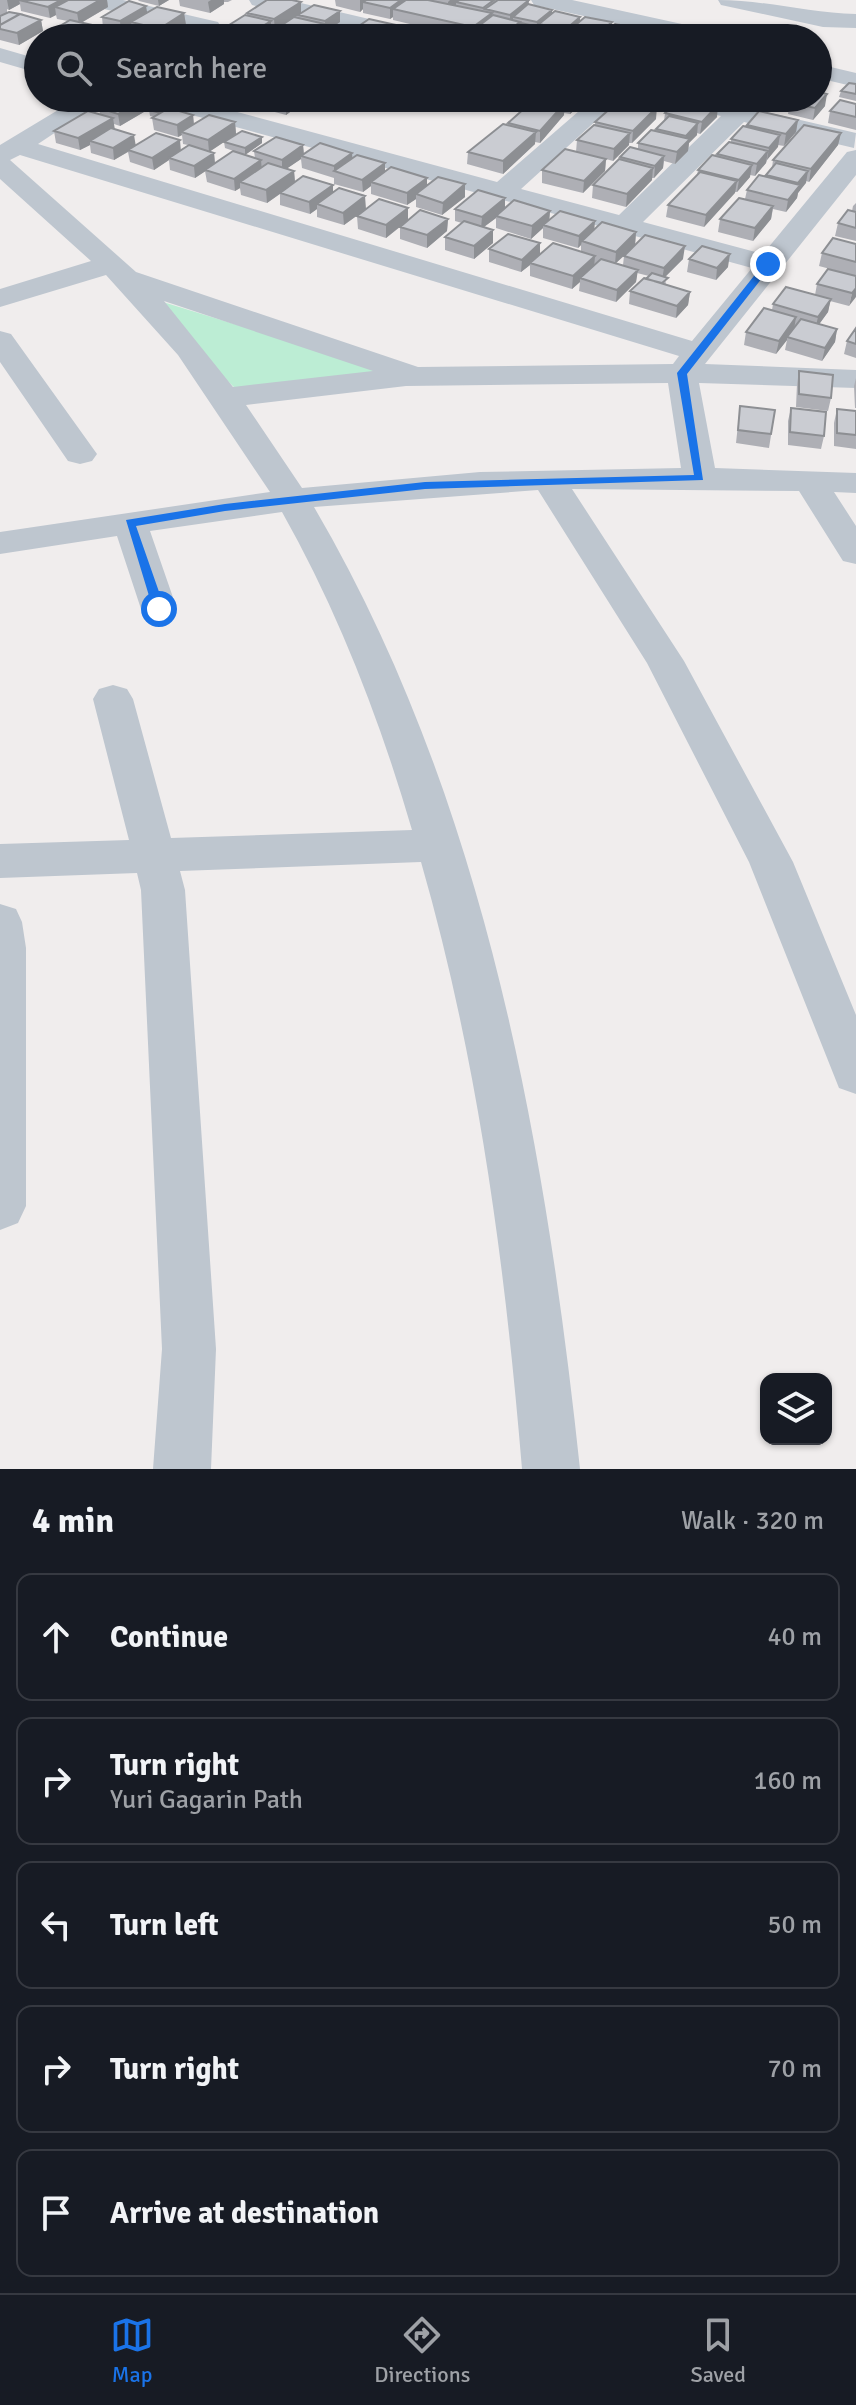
<!DOCTYPE html>
<meta charset="utf-8">
<style>
body{margin:0;font-family:Signika,sans-serif;background:#242831;color:#f1f3f6}
.controls{position:absolute;right:24px;bottom:24px;display:grid;overflow:hidden;border-radius:16px;box-shadow:0 2px 6px #0004}
.controls button{width:72px;height:72px;display:grid;place-items:center;padding:0;border:0;border-bottom:2px solid #363941;background:#171b24;color:#f1f3f6;font:40px sans-serif}
.stop{position:absolute;width:24px;height:24px;margin:-18px;border:6px solid #1a73e8;border-radius:50%;background:#fff}
.stop.end{background:#1a73e8;border-color:#fff;box-shadow:0 2px 8px #0008}
.list{margin:0;padding:0;list-style:none}
h2{display:flex;justify-content:space-between;align-items:center;height:104px;margin:0;padding:0 32px;font-size:34px}
h2 small{font-size:26px;font-weight:400;color:#9ea1a6}
.list li{display:grid;grid-template-columns:52px 1fr auto;gap:24px;align-items:center;box-sizing:border-box;height:128px;margin:0 16px 16px;padding:0 16px;border:2px solid #363941;border-radius:16px}
.list b{display:block;font-size:30px;white-space:nowrap}
.list p{margin:0;font-size:26px;white-space:nowrap;color:#9ea1a6}
.list em{font-size:26px;font-style:normal;color:#9ea1a6}
.icon{flex:none;width:44px;height:44px;fill:none;stroke:currentColor;stroke-width:2;stroke-linecap:round;stroke-linejoin:round}
.map{position:relative;flex:none;width:856px;height:1469px;overflow:hidden}
.search{position:absolute;background:#171b24;box-shadow:0 2px 6px #0004;left:24px;right:24px;top:24px;height:88px;display:flex;align-items:center;gap:20px;box-sizing:border-box;padding:0 28px;border-radius:44px;color:#9ea1a6;font-size:30px}
.sheet{height:824px;background:#171b24}
nav{display:flex;justify-content:space-around;align-items:center;box-sizing:border-box;height:112px;border-top:2px solid #363941;background:#171b24;font-size:22px;color:#9ea1a6}
nav a{display:grid;justify-items:center;gap:4px}
nav .on{color:#1a73e8}
.map>svg:first-child{display:block}
.green{fill:#bcedd4}
.lines{fill:none;stroke-linecap:round;stroke-linejoin:round}
.minor{fill:#bec6cf;fill-rule:evenodd}
.wall{fill:#aeafb5;fill-rule:evenodd}
.shaded-wall{fill:#8d8f93}
.building{fill:#caccd2;stroke:#8d8f93;stroke-width:2}
.route{fill:#1a73e8}
</style>
<div class="map">
<svg width="856" height="1469" viewBox="0 0 856 1469">
<rect width="100%" height="100%" fill="#f0eded"/>
<path class="green" d="M137 294 406 377 237 390Z"/>
<g class="lines">
<path class="minor" d="M84 0H123L218 22 221 27 210 34 87 5Z
M249 0H288L429 33 433 38H392L252 5Z
M531 0H572L714 31 726 38H683L534 5Z
M718 0C765 0 809 13 856 14V28L823 27 721 5Z
M0 48 38 59V73L0 62Z
M818 64 856 73V87L818 78Z
M78 98H107L38 144 692 341 752 268 148 103 145 98H185L497 182 594 98H621L521 189 619 215 721 116 666 103 663 98H707L856 133 854 148 744 122 643 222 763 254 847 152 856 150V175L705 364 856 370V388L699 383 715 468 856 473V493L834 492 856 526V564L843 561 799 491 572 489 684 661 793 862 856 1015V1094L839 1088 749 862 647 663 538 490 314 507C484 797 545 1140 580 1469H522C505 1264 478 1060 421 862L180 871 185 890 216 1349 211 1469H153L162 1349 141 890 137 873 0 878V844L129 840 93 699 99 689 113 685 127 689 133 699 171 838 412 830C380 720 338 611 282 512L150 531 177 609 172 618 159 621 146 618 141 609 117 536 0 554V532L270 492 178 355 106 275 0 307V289L91 261 0 179V145ZM20 155 679 356 673 364 418 367 136 272 10 160ZM164 301 373 371 233 387ZM668 383 681 468 480 472 302 488 246 405 406 386Z
M0 331 11 334 92 447 97 454 92 461 80 464 68 461 0 362Z
M0 904 16 909 22 922 26 948V1206L18 1223 0 1230Z"/>
</g>
<path class="wall" d="M0 0H107L108 7 81 23 93 33 136 38 140 35 133 33 132 26 121 33 103 28 102 17 147 13H184L186 25 164 38H55L53 30 68 21 57 19 56 15 50 18 21 11 20 4 9 10 7 9V12L41 20 43 31 19 45 0 40Z
M138 0H169L159 6 139 1Z
M179 0H232L228 2H224V4L210 13 180 6Z
M335 0H527L528 4 552 10V14L611 27 641 36 673 35V38H475V37L469 38 393 20V17L390 19 363 13V9L360 12 336 6Z
M247 13H301L340 22 325 32V36L322 38H210L247 15Z
M350 32 396 36 435 38H342L350 35Z
M856 84V101L839 97 841 91Z
M114 98H147L149 109 120 126 114 124V129L136 145 181 150 188 145 183 144 182 135 178 137 154 130 152 118 154 117 150 116 149 110 172 109 193 115 194 124 235 122 236 134 209 152 214 153 215 164 255 158 254 151 303 145 304 154 352 158 385 163V172L465 197 442 215 416 207V199L407 205 371 194V186L363 192 334 184V178L302 168 301 159 287 168 294 171 295 182 333 185V192L366 209 344 225 317 217V209L310 214 280 205V194L267 203 241 195 240 188 235 191 207 182 205 171 195 178 170 170 169 160 154 170 130 162 128 152 114 160 91 153 90 145 80 150 56 143 54 131 100 114 99 108Z
M210 98H232L226 102Z
M260 98H310L305 102 301 101V104L286 115 260 108Z
M536 98H584V102L570 114 564 113V115L540 143 535 142V144L503 174 467 164 468 152 508 125V123Z
M622 98H660L659 102 655 106 656 119 632 143H629V145L613 161 606 159 605 171 583 193 542 183V170L576 152 577 140 595 125V122Z
M720 98H791L779 112 753 106 754 101 748 107 720 101Z
M790 103 825 106 813 120 788 114Z
M856 104V130L828 123 830 111Z
M665 113 717 117 700 134 697 133V135L689 143 688 151 675 164 664 161 663 168 654 178H652V180L626 207 592 198 593 185 620 159V157L638 149V143L656 131V129L664 121Z
M798 120 796 132 784 146 778 145 767 160 766 163 755 176 750 175V177L737 192H735L704 227 666 217 668 205 697 175 698 170 717 156V154L731 142V139L746 127 747 125Z
M841 133 838 145 809 182 806 181 798 193 797 198 786 212 773 209 771 219 753 241 718 232 720 219 745 199 747 190 765 177 772 168 773 160Z
M224 142 262 143 245 155 225 148Z
M505 198V208L550 211 549 220 594 230 636 232 635 245 683 259 665 277 666 285 690 292 688 305 676 318 629 304 630 291 649 276 637 273 636 282 616 302 579 291 580 282 572 289 530 276V265L521 272 489 262V249L540 254 581 251V245L578 248 543 238V228L531 239 496 228V218L484 227 493 243 474 259 445 250V237L462 223 455 221V209ZM624 256 623 265 616 263Z
M856 203V241L835 236 838 223 852 211 853 206Z
M408 208V220L448 219 447 231 427 248 400 239V227L386 238 358 229 357 216Z
M856 244V276L819 266 822 253Z
M689 259 728 267 716 280 687 272Z
M856 276 849 306 830 301 828 312 819 324 837 329 835 342 822 361 785 350 787 340 776 354 744 345 746 332 772 310 773 304 815 295 817 284Z
M856 328V358L844 354 847 341Z
M799 371 831 398 828 411 796 407 797 384Z
M856 378V408H855L854 386Z
M740 406 775 410 769 448 736 443Z
M791 408 824 436 821 449 788 445V421Z
M837 409 856 411V449L834 446V423Z"/>
<path class="shaded-wall" d="M7 0H28H19L20 4 9 10Z
M61 0H81L55 7 56 15 50 18 48 7Z
M100 0H107L108 7 79 24 77 13Z
M158 0H169L159 6Z
M211 0H224V4L210 13 208 2Z
M360 0H376L363 2V9L360 12Z
M401 0H409L393 9V17L390 19V8Z
M450 0H464L456 2V7L448 13V2Z
M529 0 528 12 513 17V24L510 26V15Z
M301 2V13L275 31 274 19Z
M146 6 148 17 131 22 132 26 121 33 120 21Z
M552 10V21L539 24V31L536 33 537 22Z
M340 11V22L325 32V36L322 38H307V37L325 24V21Z
M184 13 186 25 164 38H160L159 29Z
M492 13V24L476 28 475 37 473 38V27Z
M580 17V28H572L571 35 564 38 565 30Z
M41 20 43 31 19 45 17 33Z
M271 21V32L262 38H243Z
M520 22 519 33 505 36V38H503V35Z
M612 22 611 34 598 38V34Z
M92 25 93 37 91 38H75L74 35Z
M396 25V36L394 38H378Z
M642 29 641 38H632Z
M827 94 825 106 813 120 815 108Z
M145 98H147L149 109 120 126 118 114Z
M292 98H301V104L286 115V103Z
M576 98H584V102L570 114 571 103Z
M653 98H660L659 102 645 116 647 104Z
M750 98H754V101L748 107Z
M782 98H791L779 112 780 100Z
M565 103 564 115 540 143V131Z
M718 105 717 117 700 134 702 122Z
M657 107 656 119 632 143 633 131Z
M193 115 194 127 181 132 182 135 178 137 177 125Z
M113 118 115 130 90 141V145L80 150 78 138Z
M798 120 796 132 784 146 786 134Z
M235 122 236 134 209 152 208 140Z
M698 123 697 135 689 143 688 151 675 164 677 152 685 143 686 136Z
M536 132 535 144 503 174V161Z
M630 133 629 145 613 161 614 149Z
M841 133 838 145 809 182 811 169Z
M134 135 136 147 114 160 113 148Z
M780 135 778 147 767 160 769 148Z
M262 137V143L245 155V148Z
M180 140 181 152 169 158V160L154 170 152 158Z
M303 145 304 157 301 156V159L282 172V160Z
M768 151 766 163 755 176 757 164Z
M214 153 215 165 195 178 194 166Z
M352 153 353 165 334 171V178V166Z
M664 156 663 168 654 178 655 166Z
M606 159 605 171 583 193 584 181Z
M261 160 262 172 240 182V188L235 191 234 179Z
M385 163V175L371 182V186L363 192 362 180Z
M752 165 750 177 737 192 739 180Z
M653 168 652 180 626 207 627 194Z
M294 171 295 183 267 203 266 190Z
M808 171 806 183 798 193 797 198 786 212 788 200 797 188 798 183Z
M427 178V190L416 194V199L407 205V193Z
M737 181 735 193 704 227 706 215Z
M465 184V197L442 215 443 203Z
M333 185V197L317 204V209L310 214 309 202Z
M365 196 366 209 344 225 343 213Z
M505 198V210L496 216V218L481 229 482 217Z
M773 206 771 219 753 241 755 228Z
M408 208V220L386 238V225Z
M550 211 549 223 543 225V228L531 239 532 226Z
M448 219 447 231 427 248V235Z
M595 221 594 234 582 241 581 245 578 248 579 236Z
M493 230V243L474 259V246Z
M636 232 635 245 615 264 616 252Z
M540 243V256L530 263V265L521 272 522 260Z
M685 246 683 259 662 280 664 268Z
M730 254 728 267 716 280 717 268Z
M595 256 594 268 580 278V282L572 289 573 276Z
M638 270 636 282 616 302 617 290Z
M856 288V297L849 306 852 293Z
M690 292 688 305 676 318 677 306Z
M831 299 828 312 815 330 818 317Z
M796 317 794 330 787 337V340L776 354 779 341Z
M837 329 835 342 822 361 825 348Z"/>
<path class="building" d="M19 0H61L48 7Z
M68 0H100L77 13 55 7Z
M267 0H292L301 2 274 19 247 13Z
M366 0H401L390 8 363 2Z
M406 0H428L492 13 473 27 393 9Z
M459 0H494L483 8 456 2Z
M498 0H529L510 15 485 9Z
M129 1 146 6 120 21 102 17Z
M528 4 552 10 537 22 513 17Z
M314 5 340 11 325 21 298 15Z
M157 7 184 13 159 29 131 22Z
M555 11 580 17 565 30 539 24Z
M9 12 20 14 0 25V16Z
M20 14 41 20 17 33 0 29V25Z
M245 15 271 21 243 38 210 37Z
M493 15 520 22 503 35 476 28Z
M294 17 325 24 307 37 276 29Z
M585 17 612 22 598 34 572 28Z
M369 19 396 25 378 38 350 32Z
M70 20 92 25 74 35 53 30Z
M521 23 547 29 536 38H514L505 36Z
M615 24 642 29 632 38H599Z
M407 28 435 34 430 38H393Z
M99 29 136 38H84Z
M273 30 303 38H261Z
M549 30 576 36 574 38H539Z
M648 30 673 35 670 38H639Z
M144 33 162 38H136Z
M347 34 362 38H342Z
M441 35 455 38H436Z
M849 83 856 84V94L841 91Z
M818 92 827 94 815 108 790 103 794 98H818Z
M117 98H145L118 114 99 108Z
M267 98H292L286 103Z
M536 98H544L565 103 540 131 508 123Z
M552 98H576L571 103Z
M622 98H653L647 104 657 107 633 131 595 122Z
M680 98H688L718 105 702 122 665 113Z
M840 100 856 104V117L830 111Z
M161 103 172 106 160 113 149 110Z
M169 108 193 115 177 125 152 118Z
M88 111 113 118 78 138 54 131Z
M759 111 798 120 786 134 747 125Z
M209 115 235 122 208 140 181 132Z
M669 116 698 123 686 136 656 129Z
M503 124 536 132 503 161 468 152Z
M594 125 630 133 614 149 577 140Z
M804 125 841 133 811 169 773 160Z
M743 126 780 135 769 148 731 139Z
M111 128 134 135 113 148 90 141Z
M651 130 690 139 677 152 638 143Z
M242 131 262 137 245 148 224 142Z
M156 133 180 140 152 158 128 150Z
M276 137 303 145 282 160 254 151Z
M729 142 768 151 757 164 717 154Z
M320 143 352 153 334 166 301 156Z
M189 145 214 153 194 166 169 158Z
M630 147 664 156 655 166 620 157Z
M565 149 606 159 584 181 542 170Z
M233 151 261 160 234 179 205 170Z
M357 155 385 163 362 180 334 171Z
M712 155 752 165 739 180 698 170Z
M619 159 653 168 627 194 593 185Z
M268 163 294 171 266 190 240 182Z
M776 163 808 171 798 183 766 175Z
M391 167 427 178 407 193 371 182Z
M700 172 737 181 706 215 668 205Z
M759 175 800 185 788 200 747 190Z
M303 176 333 185 309 202 280 193Z
M438 177 465 184 443 203 416 194Z
M339 188 365 196 343 213 317 204Z
M478 190 505 198 482 217 455 209Z
M739 198 773 206 755 228 720 219Z
M379 199 408 208 386 225 357 216Z
M514 200 550 211 532 226 496 216Z
M420 210 448 219 427 235 400 227Z
M848 210 856 212V228L838 223Z
M560 211 595 221 579 236 543 225Z
M464 221 493 230 474 246 445 237Z
M602 222 636 232 616 252 582 241Z
M508 234 540 243 522 260 489 249Z
M645 235 685 246 664 268 624 256Z
M833 238 856 244V262L822 253Z
M553 243 595 256 573 276 530 263Z
M702 246 730 254 717 268 689 259Z
M601 259 638 270 617 290 580 278Z
M828 269 856 276V288L852 293 817 284Z
M652 273 668 278 662 283 646 279Z
M644 278 690 292 677 306 630 291Z
M786 287 831 299 818 317 773 304Z
M764 308 796 317 779 341 746 332Z
M801 319 837 329 825 348 787 337Z
M856 328V344L847 341Z
M799 371 833 375 831 398 799 394Z
M740 406 775 410 771 434 738 430Z
M791 408 826 412 824 436 790 432Z
M837 409 856 411V435L837 433Z"/>
<path class="route" d="M765 262 773 264 687 374 703 480 425 489 225 511 136 526 165 609 159 613 153 609 126 520 225 504 425 482 694 475 677 373Z"/>
</svg>
<div class="controls">
<button><svg class="icon" aria-label="layers" viewBox="0 0 24 24"><path d="M12 4l9 5-9 5-9-5zM3 14l9 5 9-5"/></svg></button>
</div>
<div class="stop" style="left:159px;top:609px"></div>
<div class="stop end" style="left:768px;top:264px"></div>
<div class="search"><svg class="icon" aria-label="search" viewBox="0 0 24 24"><circle cx="10" cy="10" r="6"/><path d="M15 15l6 6"/></svg>Search here</div>
</div>
<section class="sheet">
<h2>4 min<small>Walk · 320 m</small></h2>
<ul class="list">
<li><svg class="icon" aria-label="ahead" viewBox="0 0 24 24"><path d="M12 20V5M6 11l6-6 6 6"/></svg><div><b>Continue</b></div><em>40 m</em></li>
<li><svg class="icon" aria-label="right" viewBox="0 0 24 24"><path d="M7 20v-9h11M14 6l5 5-5 5"/></svg><div><b>Turn right</b><p>Yuri Gagarin Path</p></div><em>160 m</em></li>
<li><svg class="icon" aria-label="left" viewBox="0 0 24 24"><path d="M17 20v-9H6M10 6l-5 5 5 5"/></svg><div><b>Turn left</b></div><em>50 m</em></li>
<li><svg class="icon" aria-label="right" viewBox="0 0 24 24"><path d="M7 20v-9h11M14 6l5 5-5 5"/></svg><div><b>Turn right</b></div><em>70 m</em></li>
<li><svg class="icon" aria-label="arrive" viewBox="0 0 24 24"><path d="M6 21V4h12l-3 4 3 4H6"/></svg><div><b>Arrive at destination</b></div></li>
</ul>
</section>
<nav>
<a class="on"><svg class="icon" aria-label="map" viewBox="0 0 24 24"><path d="M3 6l6-2 6 2 6-2v14l-6 2-6-2-6 2zM9 4v14M15 6v14"/></svg>Map</a>
<a><svg class="icon" aria-label="directions" viewBox="0 0 24 24"><path d="M12 3l9 9-9 9-9-9zM9 14v-3h6M13 9l2 2-2 2"/></svg>Directions</a>
<a><svg class="icon" aria-label="saved" viewBox="0 0 24 24"><path d="M7 4h10v16l-5-4-5 4z"/></svg>Saved</a>
</nav>
